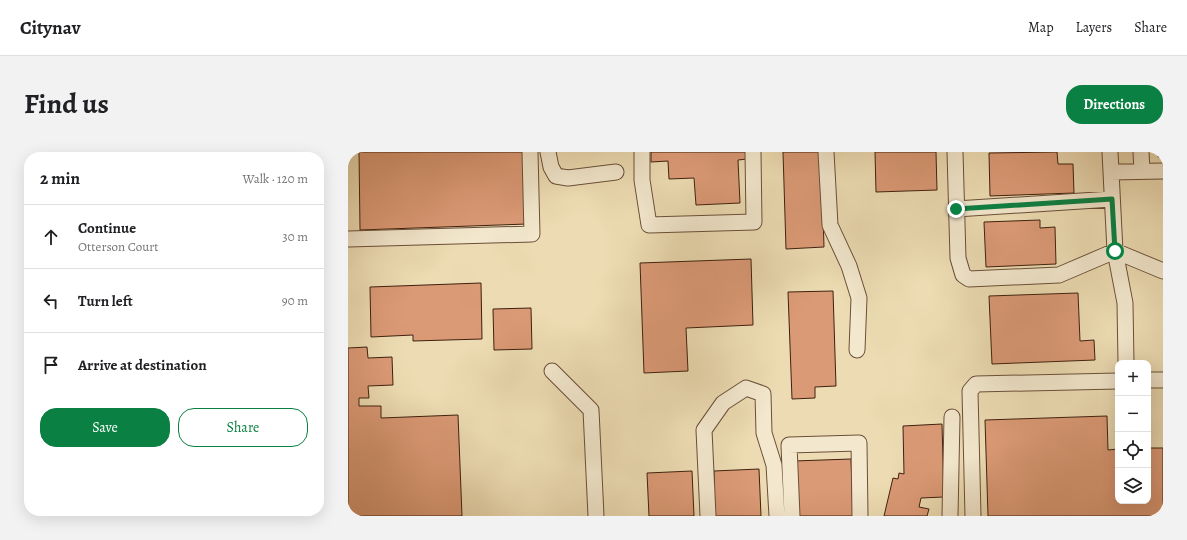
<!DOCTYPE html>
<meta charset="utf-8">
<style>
body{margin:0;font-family:Alegreya,serif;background:#f2f2f2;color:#202124}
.controls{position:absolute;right:12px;bottom:12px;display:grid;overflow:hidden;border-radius:8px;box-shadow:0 4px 16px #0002}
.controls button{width:36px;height:36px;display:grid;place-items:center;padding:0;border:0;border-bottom:1px solid #e0e0e0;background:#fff;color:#202124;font:20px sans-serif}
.stop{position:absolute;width:12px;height:12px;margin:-9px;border:3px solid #0b8043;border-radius:50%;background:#fff}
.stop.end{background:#0b8043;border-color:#fff;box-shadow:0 1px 4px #0008}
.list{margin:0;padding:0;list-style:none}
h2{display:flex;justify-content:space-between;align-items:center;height:52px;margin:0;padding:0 16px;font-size:17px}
h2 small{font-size:13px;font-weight:400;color:#757577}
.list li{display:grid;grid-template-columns:26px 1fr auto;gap:12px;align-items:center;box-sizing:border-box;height:64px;padding:0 16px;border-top:1px solid #e0e0e0}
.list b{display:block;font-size:15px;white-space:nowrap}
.list p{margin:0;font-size:13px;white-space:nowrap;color:#757577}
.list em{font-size:13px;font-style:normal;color:#757577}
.actions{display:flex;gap:8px;padding:12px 16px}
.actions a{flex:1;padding:9px 0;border:1px solid #0b8043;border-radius:16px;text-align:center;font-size:14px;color:#0b8043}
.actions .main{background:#0b8043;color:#fff}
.icon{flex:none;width:22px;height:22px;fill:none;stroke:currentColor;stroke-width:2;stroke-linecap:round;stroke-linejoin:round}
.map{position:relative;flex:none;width:815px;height:364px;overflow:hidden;border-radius:16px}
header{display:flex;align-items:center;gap:24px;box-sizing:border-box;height:56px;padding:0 20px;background:#fff;border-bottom:1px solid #e0e0e0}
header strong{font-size:19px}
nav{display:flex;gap:22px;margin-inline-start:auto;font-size:14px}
.intro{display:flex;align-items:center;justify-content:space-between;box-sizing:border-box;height:96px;padding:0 24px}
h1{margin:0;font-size:28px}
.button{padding:10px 18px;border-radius:16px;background:#0b8043;color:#fff;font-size:14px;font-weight:700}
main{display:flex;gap:24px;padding:0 24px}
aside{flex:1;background:#fff;border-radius:16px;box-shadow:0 4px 16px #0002}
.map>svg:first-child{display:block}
.building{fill:#db9a76;stroke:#3f200f}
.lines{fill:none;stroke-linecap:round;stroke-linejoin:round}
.minor-casing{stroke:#6a4f38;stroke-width:17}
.minor{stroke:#f3e8ce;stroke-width:15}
.route{stroke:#0b8043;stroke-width:5}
</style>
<header>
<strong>Citynav</strong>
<nav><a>Map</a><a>Layers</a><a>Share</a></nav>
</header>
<div class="intro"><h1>Find us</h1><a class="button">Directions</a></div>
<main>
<aside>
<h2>2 min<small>Walk · 120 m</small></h2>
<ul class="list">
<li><svg class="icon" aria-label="ahead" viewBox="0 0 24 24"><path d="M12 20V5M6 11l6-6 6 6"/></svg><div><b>Continue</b><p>Otterson Court</p></div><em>30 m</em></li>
<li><svg class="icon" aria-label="left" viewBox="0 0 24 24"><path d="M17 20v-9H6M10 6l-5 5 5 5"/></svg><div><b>Turn left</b></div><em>90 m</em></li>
<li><svg class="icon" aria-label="arrive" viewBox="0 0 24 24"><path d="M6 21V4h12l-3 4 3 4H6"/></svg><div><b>Arrive at destination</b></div></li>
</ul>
<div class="actions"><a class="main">Save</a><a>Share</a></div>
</aside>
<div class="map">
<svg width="815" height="364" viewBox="0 0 815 364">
<rect width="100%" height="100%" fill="#eddcb3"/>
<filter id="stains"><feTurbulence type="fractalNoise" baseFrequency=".005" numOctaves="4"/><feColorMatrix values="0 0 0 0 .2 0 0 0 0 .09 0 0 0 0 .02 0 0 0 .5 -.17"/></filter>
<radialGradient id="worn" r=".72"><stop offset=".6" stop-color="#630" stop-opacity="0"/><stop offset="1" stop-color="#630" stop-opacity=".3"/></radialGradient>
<path class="building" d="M11 0H177L179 72 12 78Z
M303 0H398L399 7 390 8 392 51 348 53 346 26 321 27 320 9 303 10Z
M435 0H473L476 95 438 97Z
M527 0H588L589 38 528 40Z
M709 0 710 12H725L726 41 642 44 641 1Z
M810 0H815V5H810Z
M692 68V76L707 75 708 112 638 115 636 70Z
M403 107 405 173 338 176 340 219 296 221 292 111Z
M133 131 134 187 65 189V183L23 185 22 135Z
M485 139 488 234 467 235V246L444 247 440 140Z
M730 141 732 189 746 188 747 208 644 212 641 144Z
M183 156 184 197 146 198 145 157Z
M19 195 20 206 44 205 45 233 20 234 21 246H11V254H33V266L110 263 114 364H0V196Z
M759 264 760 298 770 297V349H800V296H815V364H640L637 268Z
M594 272 596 345 573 346 571 355 581 357 579 364H536L545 326 550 327 551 321 556 322 555 274Z
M503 307 505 364H448L446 309Z
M411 317 413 364H367L366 319Z
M344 319 346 364H301L299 321Z"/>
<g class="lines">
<g class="minor-casing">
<path id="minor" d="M200 0 203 15 208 24 220 26 268 20
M294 0V28L301 73 406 70 405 0
M478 0 482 73 501 114 511 146 509 198
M607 0 610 106 615 123 621 127 711 123 767 99 815 119
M762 0 767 99 777 151 778 211
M793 0 794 19
M763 20 815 19
M608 57 764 47
M0 87 184 82 182 0
M204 219 243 258 248 364
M800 228H815
M360 364 356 278 375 251 398 236 415 242 416 281 426 313 429 364
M444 364 441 293 511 291 512 364
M602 364 604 265
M625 364 622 239 628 232 770 229"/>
</g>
<use href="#minor" class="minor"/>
</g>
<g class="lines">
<path class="route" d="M608 57 764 47 767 99"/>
</g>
<rect width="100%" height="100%" filter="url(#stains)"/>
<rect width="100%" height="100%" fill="url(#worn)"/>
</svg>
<div class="controls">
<button>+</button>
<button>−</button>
<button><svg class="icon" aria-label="locate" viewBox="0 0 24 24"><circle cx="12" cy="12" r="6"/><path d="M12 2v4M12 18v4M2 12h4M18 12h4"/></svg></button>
<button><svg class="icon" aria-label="layers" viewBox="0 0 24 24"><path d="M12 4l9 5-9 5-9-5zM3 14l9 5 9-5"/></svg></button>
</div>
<div class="stop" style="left:767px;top:99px"></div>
<div class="stop end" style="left:608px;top:57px"></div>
</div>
</main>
